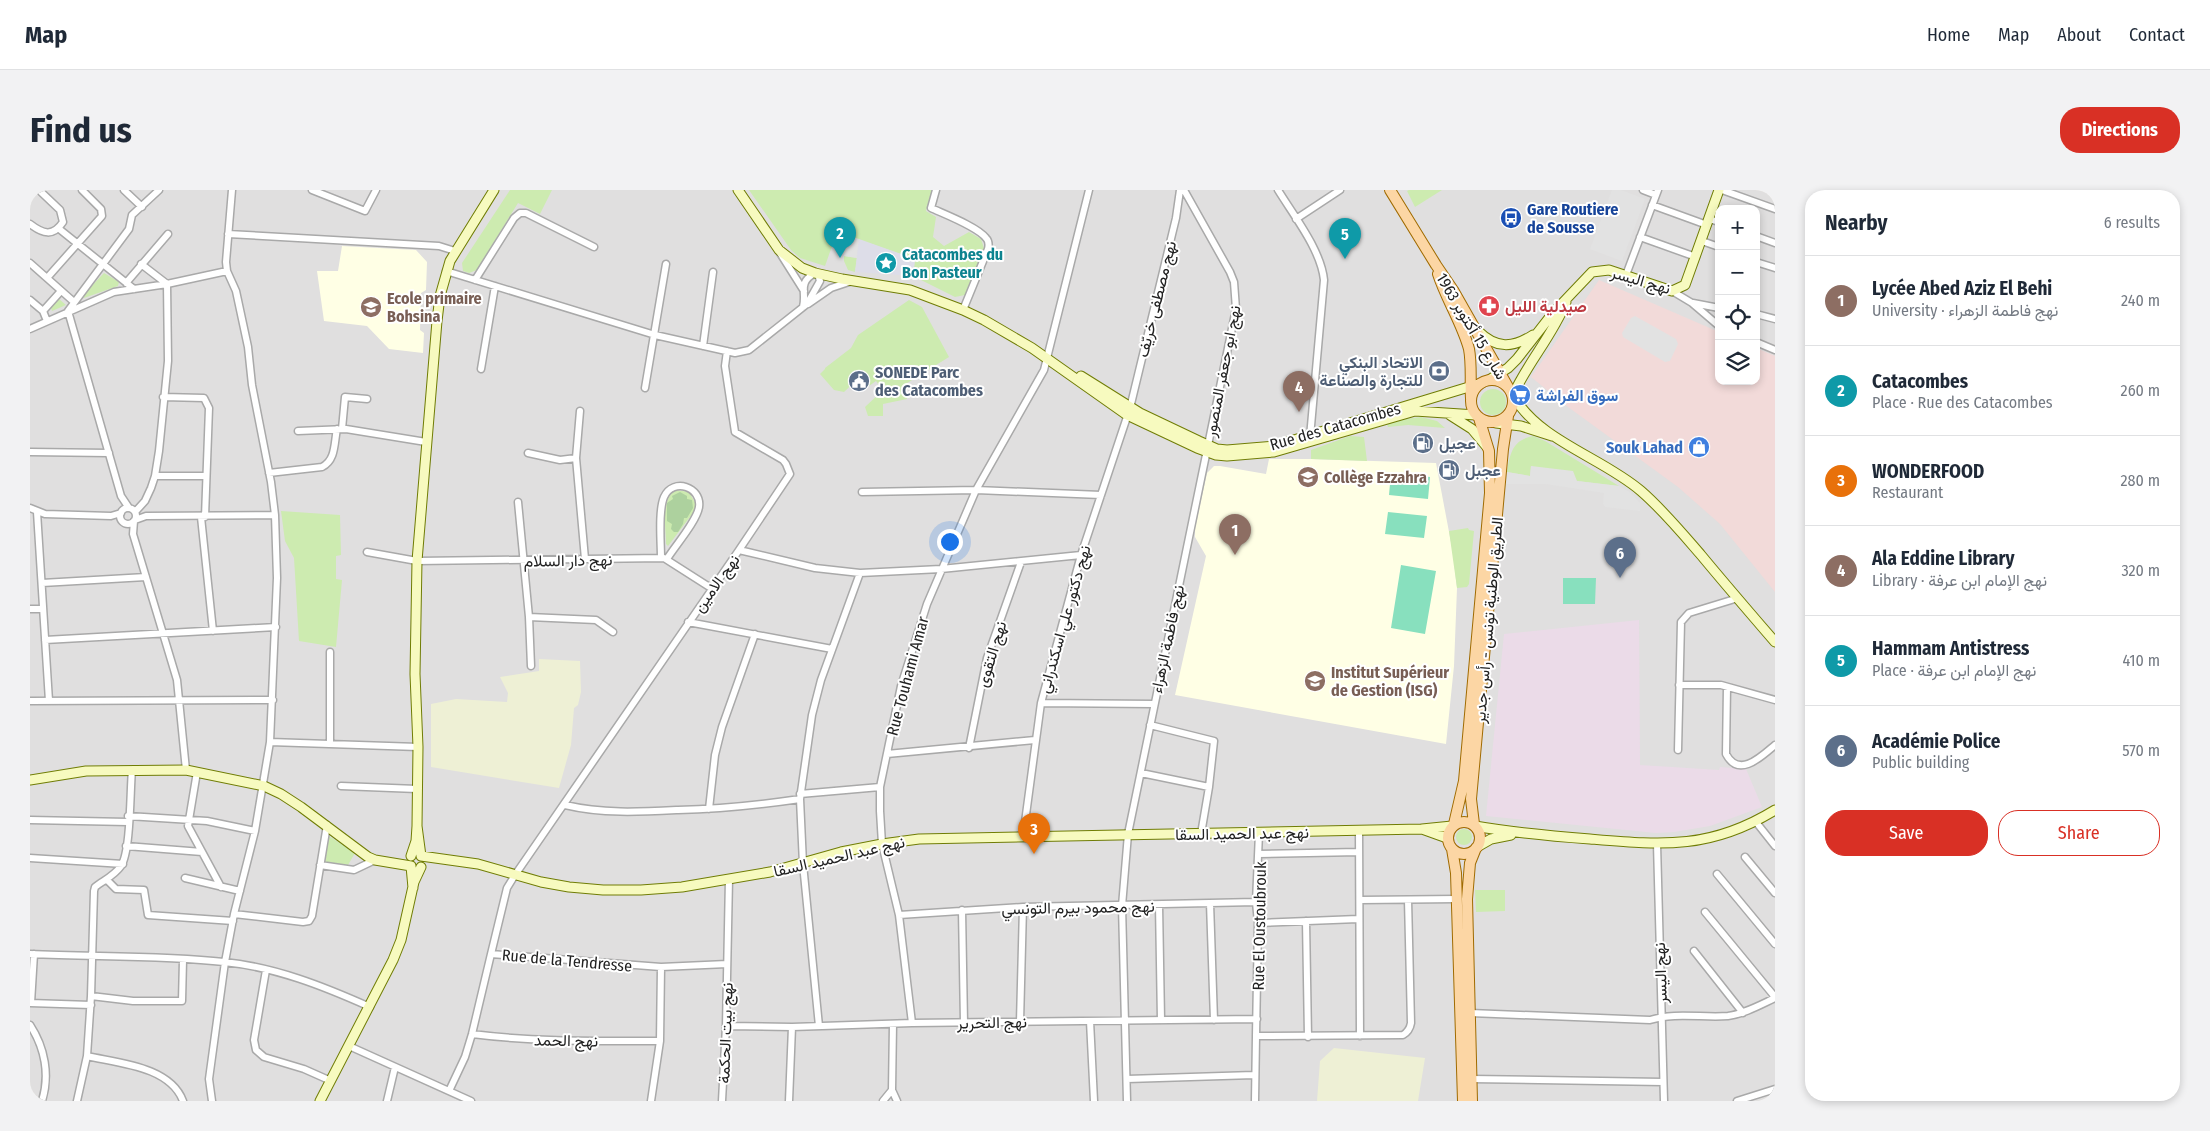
<!DOCTYPE html>
<meta charset="utf-8">
<style>
body{margin:0;font-family:"Fira Sans Condensed",Vazirmatn,sans-serif;background:#f2f2f3;color:#1f2937}
.controls{position:absolute;right:15px;top:15px;display:grid;overflow:hidden;border-radius:10px;box-shadow:0 2px 8px #0003}
.controls button{width:45px;height:45px;display:grid;place-items:center;padding:0;border:0;border-bottom:1px solid #e0e1e3;background:#fff;color:#1f2937;font:25px sans-serif}
.you{position:absolute;left:919px;top:351px;width:18px;height:18px;margin:-12px;border:4px solid #fff;border-radius:50%;background:#1a73e8;box-shadow:0 0 0 8px #1a73e833}
.badge{display:grid;place-items:center;width:32px;height:32px;border-radius:50%;background:#d93025;color:#fff;font-size:16px;font-weight:700}
.pin{position:absolute;translate:-50% -41px;filter:drop-shadow(0 1px 2px #0008)}
.pin::after{content:'';position:absolute;top:26px;width:18px;height:15px;background:inherit;clip-path:polygon(0 0,100% 0,50% 100%)}
.list{margin:0;padding:0;list-style:none}
h2{display:flex;justify-content:space-between;align-items:center;height:65px;margin:0;padding:0 20px;font-size:21px}
h2 small{font-size:16px;font-weight:400;color:#747a83}
.list li{display:grid;grid-template-columns:32px 1fr auto;gap:15px;align-items:center;box-sizing:border-box;height:90px;padding:0 20px;border-top:1px solid #e0e1e3}
.list b{display:block;font-size:19px;white-space:nowrap}
.list p{margin:0;font-size:16px;white-space:nowrap;color:#747a83}
.list em{font-size:16px;font-style:normal;color:#747a83}
.actions{display:flex;gap:10px;padding:15px 20px}
.actions a{flex:1;padding:11px 0;border:1px solid #d93025;border-radius:20px;text-align:center;font-size:18px;color:#d93025}
.actions .main{background:#d93025;color:#fff}
.icon{flex:none;width:28px;height:28px;fill:none;stroke:currentColor;stroke-width:2;stroke-linecap:round;stroke-linejoin:round}
.map{position:relative;flex:none;width:1745px;height:911px;overflow:hidden;border-radius:20px}
header{display:flex;align-items:center;gap:30px;box-sizing:border-box;height:70px;padding:0 25px;background:#fff;border-bottom:1px solid #e0e1e3}
header strong{font-size:24px}
nav{display:flex;gap:28px;margin-inline-start:auto;font-size:18px}
.intro{display:flex;align-items:center;justify-content:space-between;box-sizing:border-box;height:120px;padding:0 30px}
h1{margin:0;font-size:35px}
.button{padding:12px 22px;border-radius:20px;background:#d93025;color:#fff;font-size:18px;font-weight:700}
main{display:flex;gap:30px;padding:0 30px}
aside{flex:1;background:#fff;border-radius:20px;box-shadow:0 2px 8px #0003}
.map>svg:first-child{display:block}
.residential{fill:#e0dfdf;fill-rule:evenodd}
.commercial{fill:#f2dad9}
.industrial{fill:#ebdbe8}
.education{fill:#ffffe5}
.farmland{fill:#eef0d5}
.grass{fill:#cdebb0}
.forest{fill:#add19e}
.pitch{fill:#88e0be}
.parking{fill:#e2e2e2}
.plaza{fill:#dddde8}
.lines{fill:none;stroke-linecap:round;stroke-linejoin:round}
.street-casing{stroke:#a9a9a9;stroke-width:9}
.secondary-casing{stroke:#707d05;stroke-width:11}
.primary-casing{stroke:#a06b00;stroke-width:12}
.street{stroke:#fff;stroke-width:6}
.secondary{stroke:#f7fabf;stroke-width:9}
.primary{stroke:#fcd6a4;stroke-width:10}
.labels{text-anchor:middle;stroke-width:4;stroke-linejoin:round;paint-order:stroke}
.transit-label{font-size:16px;font-weight:bold;fill:#164399;stroke:#fff;text-anchor:start}
.culture-label{font-size:16px;font-weight:bold;fill:#0d838f;stroke:#fff;text-anchor:start}
.street-label{font-size:16px;fill:#222;stroke:#fff}
.education-label{font-size:16px;font-weight:bold;fill:#785e54;stroke:#fff;text-anchor:start}
.health-label{font-size:16px;font-weight:bold;fill:#be3a42;stroke:#fff;text-anchor:start}
.service-label{font-size:16px;font-weight:bold;fill:#4e5e75;stroke:#fff;text-anchor:start}
.shop-label{font-size:16px;font-weight:bold;fill:#366cbe;stroke:#fff;text-anchor:start}
</style>
<header>
<strong>Map</strong>
<nav><a>Home</a><a>Map</a><a>About</a><a>Contact</a></nav>
</header>
<div class="intro"><h1>Find us</h1><a class="button">Directions</a></div>
<main>
<div class="map">
<svg width="1745" height="911" viewBox="0 0 1745 911">
<rect width="100%" height="100%" fill="#f2efe9"/>
<path class="residential" d="M0 0H1745V911H0ZM1689 19H1726V191H1689Z"/>
<path class="commercial" d="M1569 90 1689 142V191H1726V158L1745 166V402L1690 334 1648 297 1538 217 1501 187Z"/>
<path class="industrial" d="M1609 430 1610 575 1689 580 1690 577 1716 579 1732 617 1680 636 1644 642 1626 643 1456 626 1474 444Z"/>
<path class="education" d="M312 56 386 60 397 72 396 100 391 103 390 140 394 143 393 163 359 159 337 136 294 131 287 81H308Z
M1239 269H1281L1406 273 1423 363 1427 398 1424 476 1416 554 1145 505 1176 366 1165 347V338L1177 283 1184 276H1190L1236 284Z"/>
<path class="farmland" d="M509 469 550 471 551 502 548 515 544 518 541 555 529 598 401 577V514L426 509 477 512 478 503 470 487 509 481Z
M1304 858 1395 868 1388 911H1287L1290 871Z"/>
<path class="grass" d="M480 0H522L510 24 488 13 447 80 439 83 433 81 432 73Z
M719 0H902L896 21 906 27 903 47 914 56 939 42 951 49 954 58 935 105 925 107 883 86 885 69 807 42 795 76 770 68 761 60Z
M1379 0H1412L1385 17 1377 1Z
M814 66 827 68 825 82 818 80 814 71Z
M74 83 89 92 88 96 54 108 53 105Z
M29 109 36 115 22 121 21 118Z
M879 110 892 117 919 167 874 195 877 209 853 214V226H838L835 217 853 200 846 191 839 196 830 187 814 202 804 200 790 184 795 179V178L821 158 828 145Z
M1450 212a13 13 0 1 1 26 0a13 13 0 1 1-26 0Z
M1391 227 1407 231 1415 238 1378 235 1358 237 1357 234 1359 231Z
M1320 246 1334 247 1337 271 1281 269V260Z
M1503 246 1515 251 1589 296 1547 291 1501 276 1500 286 1477 282C1480 264 1482 250 1503 246Z
M646 300 659 302 666 314 663 323 638 356 636 354C636 338 630 309 646 300Z
M251 321 310 325 311 365 306 366V389L312 390 306 457 269 451 264 368 255 351Z
M1438 338 1439 340 1444 341 1439 394 1437 397 1427 398 1419 341Z
M1426 647a8 8 0 1 1 16 0a8 8 0 1 1-16 0Z
M299 646 325 663 318 675 295 672Z
M1445 700H1475V721L1446 722Z"/>
<path class="forest" d="M650 302 657 306V309L662 310 663 318 657 328H654L653 334 648 342H644L641 339 642 334 637 331V313L643 309 642 306Z"/>
<path class="pitch" d="M1361 283 1400 287 1398 309 1359 305Z
M1358 322 1397 326 1394 348 1355 344Z
M1371 375 1406 381 1395 444 1361 438Z
M1533 388H1566L1565 414H1533Z"/>
<path class="parking" d="M1582 0H1591L1615 9 1592 71 1560 59Z
M815 45 829 49 827 68 814 66Z
M1605 126 1646 149 1648 154 1640 171 1635 172 1593 147 1592 143 1601 128Z
M1501 276 1543 281 1547 291 1589 296 1601 303 1610 313V321L1575 317 1573 314 1574 303 1516 294H1476L1477 282 1500 286Z"/>
<path class="plaza" d="M829 49 885 69 883 86 825 82Z"/>
<g class="lines">
<g class="street-casing">
<path id="street" d="M94 0 112 17
M282 0 335 21 346 0
M906 0 901 18C914 24 948 37 956 48 959 51 959 55 958 59L933 120
M1248 0C1264 26 1291 60 1294 90L1280 247
M1613 0 1626 5
M1692 0 1745 19
M1622 15 1677 35
M1266 29 1310 0
M1679 29 1689 32
M0 34C13 44 23 47 33 32L30 20 9 0
M28 38 104 99
M198 44 409 56 425 61
M1726 46 1745 53
M1610 47 1666 67
M1672 51 1689 57
M750 63 774 101
M1726 72 1745 78
M0 73 44 112
M416 81 625 145 705 163 719 160 777 114 790 91 788 84
M1596 85 1628 0
M17 88 72 26 71 19 52 0
M445 90 484 28 490 23H496L564 57
M96 93 138 44
M1642 101 1662 113 1689 136
M0 110 13 121 17 131
M1663 113 1689 118
M778 114 801 98 822 91
M773 117C777 102 767 93 785 83
M13 121 31 101
M1726 124 1745 129
M0 139 84 102 137 94 197 81
M1726 152 1745 160
M673 156 683 82
M697 161 695 176 705 242 753 270 756 274 760 284 709 360
M451 179 465 96
M615 198 636 74
M133 207 174 208 179 218 175 327
M312 239 315 207 337 209
M268 241 316 239 396 252
M0 262 79 263
M498 263 530 270 546 268 555 369
M546 268 550 221
M239 283 292 277C306 270 304 253 307 239
M125 286H176
M832 302 946 300 1071 305
M488 312 499 427 501 476
M0 318 15 324 81 326 91 323
M99 318 91 306 38 121 99 39 102 25 129 0
M90 326a8 8 0 1 1 16 0a8 8 0 1 1-16 0Z
M7 322 19 511
M105 322 115 311 121 298 125 286 129 261 138 171 137 94 111 74
M171 327 183 441
M105 330 116 326 245 325
M104 331 103 344 147 490 156 580
M337 362 387 371 634 368 681 398
M631 368C631 352 628 321 634 307 643 287 672 297 669 317 667 331 645 356 637 369
M12 393 116 387
M0 419H13
M499 427 566 430 583 442
M658 432 802 459
M15 450 246 437
M1649 495H1691L1745 510
M1697 497 1696 564C1709 589 1732 566 1745 555
M0 511 243 510
M1011 513 1124 514
M1120 535 1184 551 1179 597
M240 552 388 557
M300 554V462
M939 558 957 468 991 372
M1648 560 1651 432 1659 423 1708 408
M857 564 1005 550
M102 580C100 600 101 661 91 676 84 686 74 690 65 697L64 701 61 806 103 811H152L153 770
M167 582 158 636 191 697
M1111 583 1179 597 1171 644
M311 596 387 599
M770 604 850 597
M535 615C573 624 609 622 648 620 689 619 729 615 770 609
M679 619 685 565 692 537 725 444
M98 626 177 631 225 641
M0 630 98 632
M1726 632 1745 656
M1329 641 1330 846
M1229 643 1226 712 1228 733 1226 846 1373 845C1378 842 1380 839 1381 833L1378 710
M993 647 1011 513 1051 365 1100 218 1146 28 1150 0
M1627 654 1634 911
M96 656 172 662
M1229 664 1329 662
M1715 667 1745 703
M0 668 93 674
M290 675 324 680 345 670
M1687 684 1745 754
M155 688 210 701
M77 690 86 699 114 700 118 725 203 731
M1331 710 1427 709
M1180 713 1184 830
M1129 715 1131 830
M932 720 934 833
M1675 722 1745 807
M204 724 273 732 279 731 282 726 297 635
M869 725 993 717 1226 712
M1276 731 1278 847
M1228 733 1328 729
M1664 761 1713 823
M0 764C65 767 130 765 194 772 245 777 293 796 340 817
M461 764 477 698 485 685 709 360 785 378 830 383 911 379 1051 365
M236 780 224 850 226 860 234 867 274 879 301 891
M0 813 61 815
M1 813 4 764
M1440 823 1620 830C1645 822 1672 828 1698 826 1714 824 1730 815 1745 808
M1060 831 1064 911
M990 832 993 717
M882 833 869 725 852 654 850 621V597L871 496 897 414 946 300 1014 180 1059 0
M863 834 862 900 867 911
M0 835C15 858 20 885 12 911
M696 836 762 837 882 833 1227 829
M789 836 773 674 770 609 782 525 791 490 830 383
M442 844C505 852 567 851 630 851
M319 856 441 911
M57 866C87 873 140 876 153 911
M1097 889 1224 885
M1441 889 1633 892
M419 901 435 867 442 844 461 764 631 777 697 774
M47 911 57 866 61 806
M182 911 179 889 195 772 204 724 225 641 240 552 247 388 245 325 241 292 222 195 218 157 206 101 197 81 196 72 202 0
M357 911 365 877
M621 911 630 851 631 777
M692 911 696 836 699 689
M759 911 762 837
M853 911 862 900
M1097 911 1092 716 1098 644 1206 119 1204 92 1200 82 1154 0
M1225 911 1226 846
M1707 911 1745 899"/>
</g>
<g class="secondary-casing">
<path id="secondary" d="M708 0 749 60 772 78 785 83 812 89 880 100 933 120 954 130 1002 158 1097 225 1167 258 1186 265 1197 266 1244 262 1385 221 1446 225
M1448 141C1466 159 1483 158 1503 145
M1051 186 1110 223 1169 251 1187 259 1197 260 1244 256 1452 193
M1459 190 1478 178 1487 169 1523 123 1562 82 1579 80 1642 101 1655 95 1689 0
M1483 205C1498 172 1523 145 1536 112
M1484 207C1510 251 1573 268 1611 301 1633 320 1652 343 1671 365 1695 394 1720 423 1745 452
M1420 225 1442 239 1457 257
M1466 233 1491 236 1522 246
M0 590 56 581 156 580 234 596 251 604 271 617 338 667 345 670 381 676 383 698
M387 636 391 666 448 674 511 692 539 697 573 700H611L652 697 740 682 811 662 852 654 889 649 1392 639
M1445 636C1484 643 1521 646 1560 649 1632 655 1680 660 1745 620
M1417 648 1392 639 1422 636
M1447 657 1461 649 1481 645
M381 666 386 651 387 636 388 557 385 484 387 371 407 131 410 106 420 71 464 0
M290 911 363 770 371 750 384 692 391 677"/>
</g>
<g class="primary-casing">
<path id="primary" d="M1360 0 1406 75 1423 100 1478 197
M1408 84C1416 109 1432 133 1439 159 1442 175 1440 193 1441 209
M1441 211a21 21 0 1 1 42 0a21 21 0 1 1-42 0Z
M1418 648a16 16 0 1 1 32 0a16 16 0 1 1-32 0Z
M1424 634 1434 591 1460 303 1459 261 1449 228
M1444 634 1441 609 1473 259 1478 226
M1422 659 1426 683 1433 911
M1442 911 1437 709 1440 673 1446 658"/>
</g>
<use href="#street" class="street"/>
<use href="#secondary" class="secondary"/>
<use href="#primary" class="primary"/>
</g>
<defs>
<g id="bus-disc" transform="scale(1.125)"><circle r="9.5" fill="#1a4fb4" stroke="#fff"/><path d="M-5-6H5V4H4V6H2V4H-2V6H-4V4H-5ZM-3.5-4V0h7V-4ZM-3.5 1.2v1.5H-2V1.2ZM2 1.2v1.5H3.5V1.2Z" fill="#fff"/></g>
<g id="sight-disc" transform="scale(1.125)"><circle r="9.5" fill="#0f9aa8" stroke="#fff"/><path d="M0-6L1.8-2.2L6-1.7L2.9 1.2L3.7 5.4L0 3.3L-3.7 5.4L-2.9 1.2L-6-1.7L-1.8-2.2Z" fill="#fff"/></g>
<g id="pharmacy-disc" transform="scale(1.125)"><circle r="9.5" fill="#e0444e" stroke="#fff"/><path d="M-2-6h4v4h4v4h-4v4h-4v-4h-4v-4h4Z" fill="#fff"/></g>
<g id="school-disc" transform="scale(1.125)"><circle r="9.5" fill="#8d6e63" stroke="#fff"/><path d="M0-5L7-2L0 1L-7-2ZM-4 1L0 2.5L4 1V4Q0 6-4 4Z" fill="#fff"/></g>
<g id="bank-disc" transform="scale(1.125)"><circle r="9.5" fill="#5c6f8a" stroke="#fff"/><path d="M-6-4H6V4H-6ZM0-2.3a2.3 2.3 0 1 0 0 4.6a2.3 2.3 0 1 0 0-4.6Z" fill="#fff"/></g>
<g id="civic-disc" transform="scale(1.125)"><circle r="9.5" fill="#5c6f8a" stroke="#fff"/><path d="M-.6-6.5H3V-4.5H.6V-3L4-1V1h2V6H-6V1h2V-1L-.6-3ZM-1.2 2.5V6h2.4V2.5Z" fill="#fff"/></g>
<g id="supermarket-disc" transform="scale(1.125)"><circle r="9.5" fill="#3f7fe0" stroke="#fff"/><path d="M-6-5.5h2.5l.6 2H6L4.5 2H-2.5L-4.4-4H-6ZM-1.5 3.2a1.3 1.3 0 1 0 .1 0ZM3 3.2a1.3 1.3 0 1 0 .1 0Z" fill="#fff"/></g>
<g id="fuel-disc" transform="scale(1.125)"><circle r="9.5" fill="#5c6f8a" stroke="#fff"/><path d="M-5.5-6h7V0h2V4h1.3V-2.5L3-4.5l.8-.8L6-3V5H2.5V1h-1V6h-7ZM-4.2-4.7v3.2H.2V-4.7Z" fill="#fff"/></g>
<g id="shop-disc" transform="scale(1.125)"><circle r="9.5" fill="#3f7fe0" stroke="#fff"/><path d="M-5-2.5h2.3a2.7 3.5 0 0 1 5.4 0H5L5.5 6h-11ZM-1.5-2.5h3a1.5 2.3 0 0 0-3 0Z" fill="#fff"/></g>
<g id="university-disc" transform="scale(1.125)"><circle r="9.5" fill="#8d6e63" stroke="#fff"/><path d="M0-5L7-2L0 1L-7-2ZM-4 1L0 2.5L4 1V4Q0 6-4 4Z" fill="#fff"/></g>
</defs>
<g fill-rule="evenodd">
<use href="#bus-disc" x="1481" y="28"/>
<use href="#sight-disc" x="856" y="73"/>
<use href="#pharmacy-disc" x="1459" y="116"/>
<use href="#school-disc" x="341" y="117"/>
<use href="#bank-disc" x="1409" y="181"/>
<use href="#civic-disc" x="829" y="191"/>
<use href="#supermarket-disc" x="1490" y="205"/>
<use href="#fuel-disc" x="1393" y="253"/>
<use href="#shop-disc" x="1669" y="257"/>
<use href="#fuel-disc" x="1419" y="280"/>
<use href="#university-disc" x="1278" y="287"/>
<use href="#university-disc" x="1285" y="491"/>
</g>
<g class="labels">
<g class="transit-label">
<text x="1497" y="25">Gare Routiere<tspan x="1497" dy="18">de Sousse</tspan></text>
</g>
<g class="culture-label">
<text x="872" y="70">Catacombes du<tspan x="872" dy="18">Bon Pasteur</tspan></text>
</g>
<g class="street-label">
<text transform="translate(1611 90) rotate(16)" y="6">نهج اليسر</text>
<text transform="translate(1126 109) rotate(-76)" y="6">نهج مصطفى خريّف</text>
<text transform="translate(1442 136) rotate(59)" y="6">شارع 15 أكتوبر 1963</text>
<text transform="translate(1192 181) rotate(-79)" y="6">نهج ابو جعفر المنصور</text>
<text transform="translate(1305 236) rotate(-16)" y="6">Rue des Catacombes</text>
<text transform="translate(538 370) rotate(-1)" y="6">نهج دار السلام</text>
<text transform="translate(686 393) rotate(-54)" y="6">نهج الامين</text>
<text transform="translate(1034 429) rotate(-74)" y="6">نهج دكتور علي اسكندراني</text>
<text transform="translate(1458 430) rotate(-85)" y="6">الطريق الوطنية تونس - رأس جدير</text>
<text transform="translate(1137 449) rotate(-78)" y="6">نهج فاطمة الزهراء</text>
<text transform="translate(961 464) rotate(-73)" y="6">نهج التقوى</text>
<text transform="translate(877 486) rotate(-75)" y="6">Rue Touhami Amar</text>
<text transform="translate(1212 643) rotate(-1)" y="6">نهج عبد الحميد السقا</text>
<text transform="translate(809 666) rotate(-13)" y="6">نهج عبد الحميد السقا</text>
<text transform="translate(1048 717) rotate(-1)" y="6">نهج محمود بيرم التونسي</text>
<text transform="translate(1229 736) rotate(-89)" y="6">Rue El Oustoubrouk</text>
<text transform="translate(537 770) rotate(5)" y="6">Rue de la Tendresse</text>
<text transform="translate(1630 783) rotate(-92)" y="6">نهج اليسر</text>
<text transform="translate(962 832) rotate(-1)" y="6">نهج التحرير</text>
<text transform="translate(695 843) rotate(-88)" y="6">نهج بيت الحكمة</text>
<text transform="translate(536 850) rotate(1)" y="6">نهج الحمد</text>
</g>
<g class="education-label">
<text x="357" y="114">Ecole primaire<tspan x="357" dy="18">Bohsina</tspan></text>
<text x="1294" y="293">Collège Ezzahra</text>
<text x="1301" y="488">Institut Supérieur<tspan x="1301" dy="18">de Gestion (ISG)</tspan></text>
</g>
<g class="health-label">
<text x="1475" y="122">صيدلية الليل</text>
</g>
<g class="service-label">
<text x="1393" y="178" text-anchor="end">الاتحاد البنكي<tspan x="1393" dy="18">للتجارة والصناعة</tspan></text>
<text x="845" y="188">SONEDE Parc<tspan x="845" dy="18">des Catacombes</tspan></text>
<text x="1409" y="259">عجيل</text>
<text x="1435" y="286">عجبل</text>
</g>
<g class="shop-label">
<text x="1506" y="211">سوق الفراشة</text>
<text x="1653" y="263" text-anchor="end">Souk Lahad</text>
</g>
</g>
</svg>
<div class="controls">
<button>+</button>
<button>−</button>
<button><svg class="icon" aria-label="locate" viewBox="0 0 24 24"><circle cx="12" cy="12" r="6"/><path d="M12 2v4M12 18v4M2 12h4M18 12h4"/></svg></button>
<button><svg class="icon" aria-label="layers" viewBox="0 0 24 24"><path d="M12 4l9 5-9 5-9-5zM3 14l9 5 9-5"/></svg></button>
</div>
<div class="you"></div>
<div class="pin badge" style="left:1205px;top:365px;background:#8d6e63">1</div>
<div class="pin badge" style="left:810px;top:68px;background:#0f9aa8">2</div>
<div class="pin badge" style="left:1004px;top:664px;background:#e8710a">3</div>
<div class="pin badge" style="left:1269px;top:222px;background:#8d6e63">4</div>
<div class="pin badge" style="left:1315px;top:69px;background:#0f9aa8">5</div>
<div class="pin badge" style="left:1590px;top:388px;background:#5c6f8a">6</div>
</div>
<aside>
<h2>Nearby<small>6 results</small></h2>
<ul class="list">
<li><span class="badge" style="background:#8d6e63">1</span><div><b>Lycée Abed Aziz El Behi</b><p>University · نهج فاطمة الزهراء</p></div><em>240 m</em></li>
<li><span class="badge" style="background:#0f9aa8">2</span><div><b>Catacombes</b><p>Place · Rue des Catacombes</p></div><em>260 m</em></li>
<li><span class="badge" style="background:#e8710a">3</span><div><b>WONDERFOOD</b><p>Restaurant</p></div><em>280 m</em></li>
<li><span class="badge" style="background:#8d6e63">4</span><div><b>Ala Eddine Library</b><p>Library · نهج الإمام ابن عرفة</p></div><em>320 m</em></li>
<li><span class="badge" style="background:#0f9aa8">5</span><div><b>Hammam Antistress</b><p>Place · نهج الإمام ابن عرفة</p></div><em>410 m</em></li>
<li><span class="badge" style="background:#5c6f8a">6</span><div><b>Académie Police</b><p>Public building</p></div><em>570 m</em></li>
</ul>
<div class="actions"><a class="main">Save</a><a>Share</a></div>
</aside>
</main>
